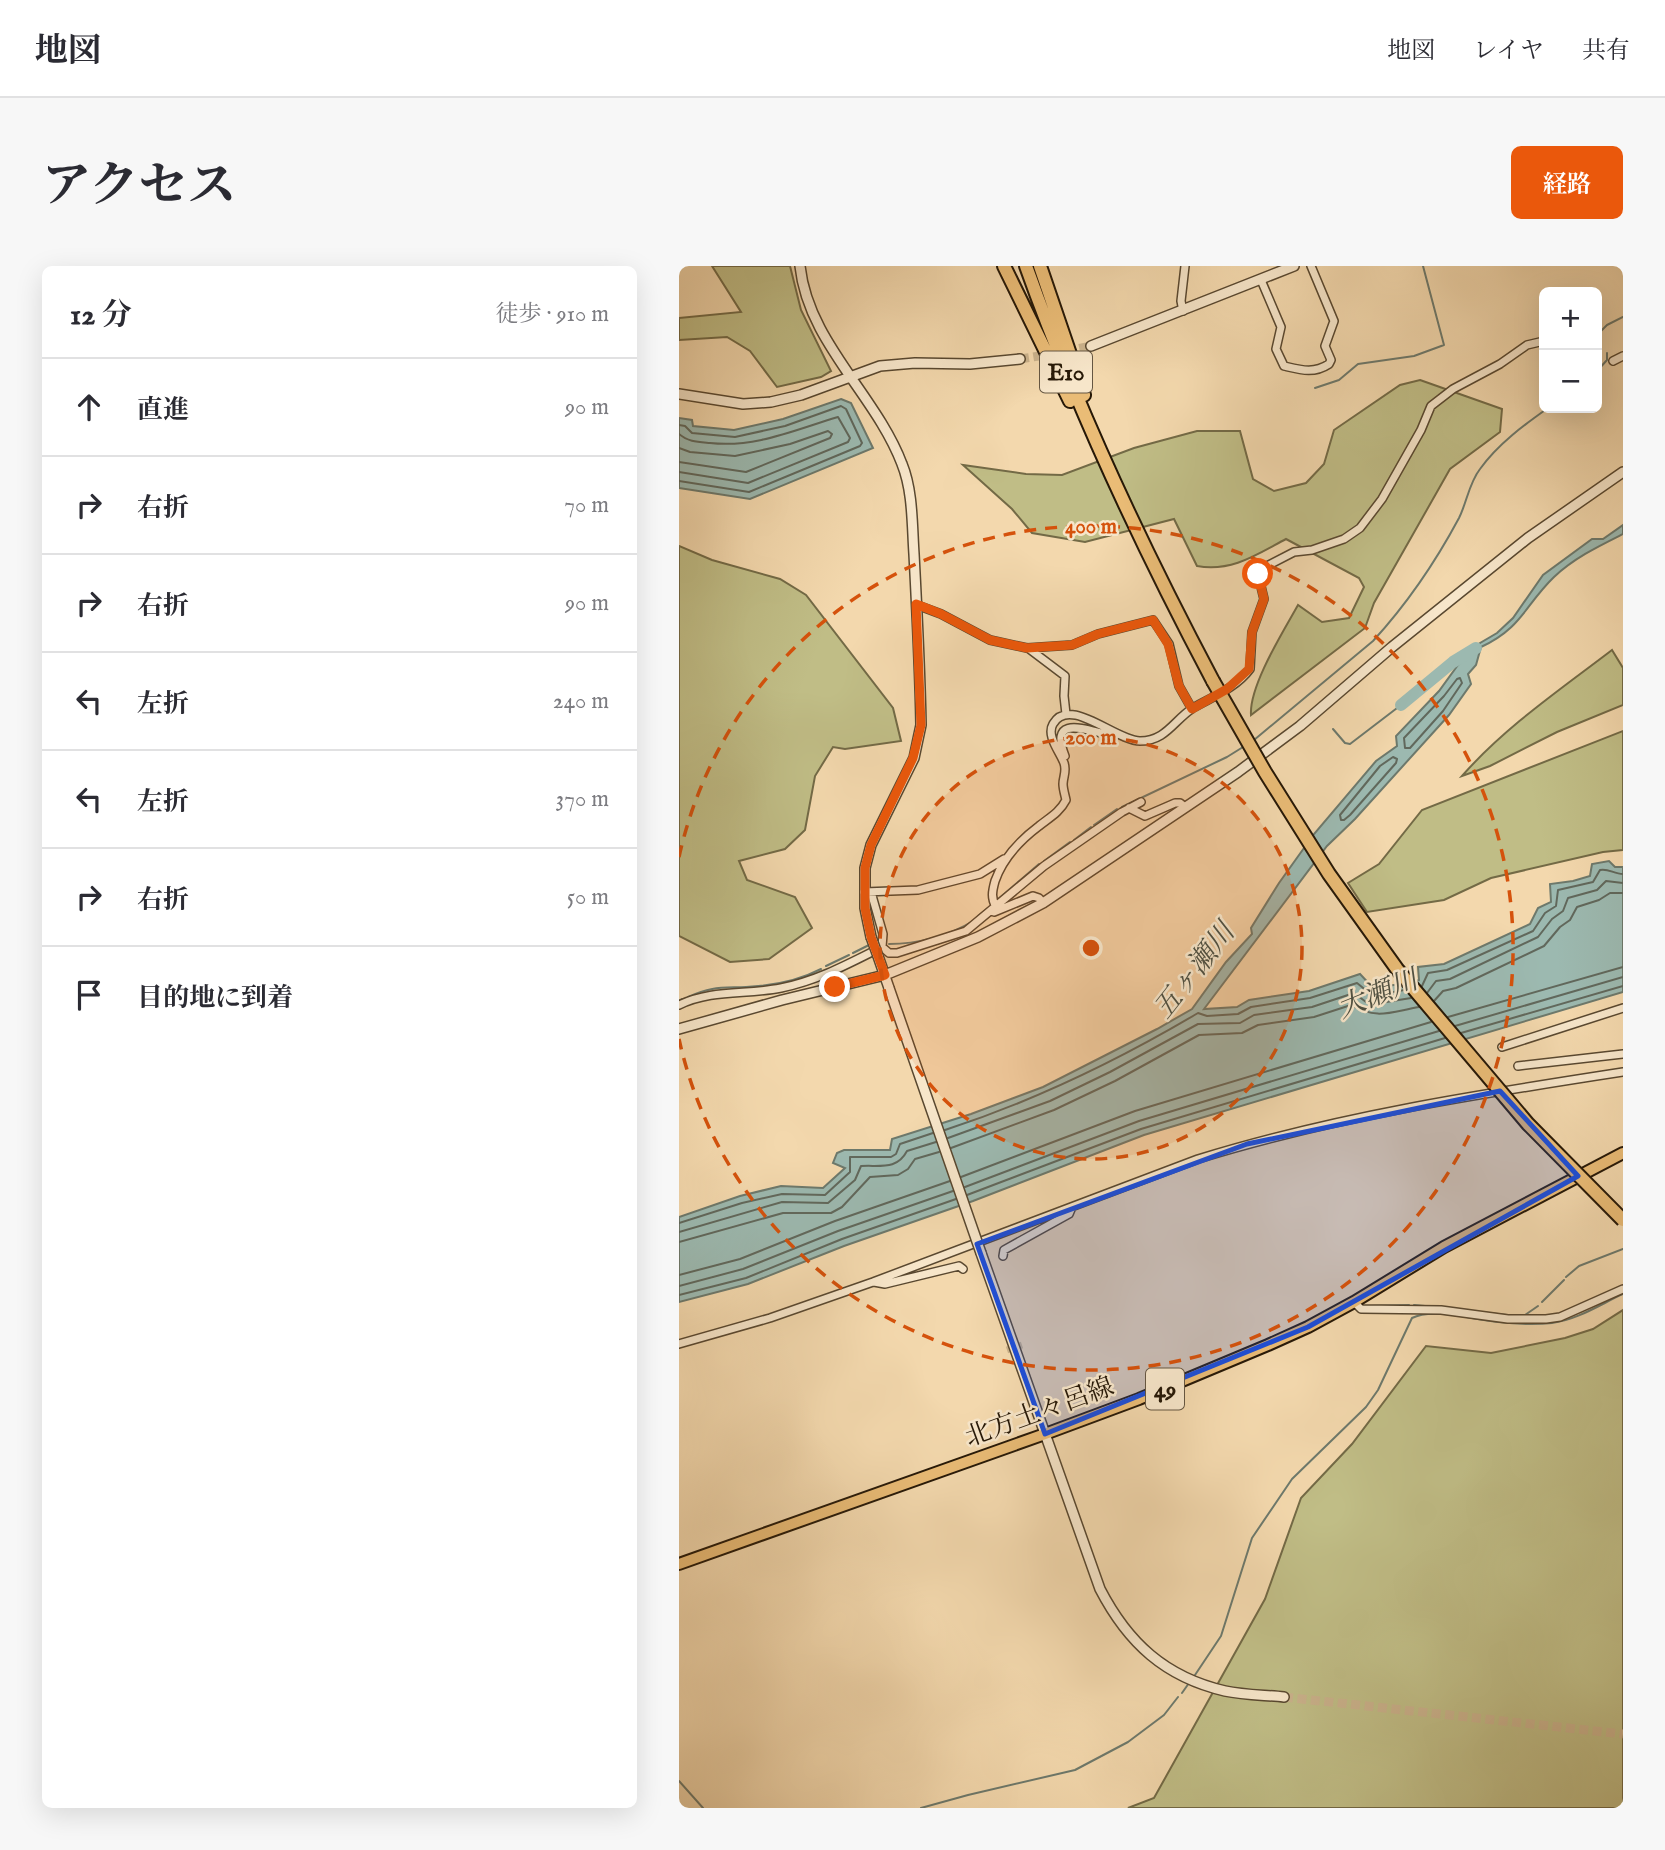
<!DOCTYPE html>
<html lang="ja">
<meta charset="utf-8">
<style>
body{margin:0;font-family:"IM FELL English","Noto Serif JP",serif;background:#f7f7f7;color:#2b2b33}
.controls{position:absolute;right:21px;top:21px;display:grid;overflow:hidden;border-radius:10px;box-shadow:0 7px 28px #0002}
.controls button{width:63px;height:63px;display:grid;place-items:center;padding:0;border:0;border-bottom:2px solid #e1e1e2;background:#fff;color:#2b2b33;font:35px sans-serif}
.stop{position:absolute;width:21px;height:21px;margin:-16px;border:5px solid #ea580c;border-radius:50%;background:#fff}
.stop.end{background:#ea580c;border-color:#fff;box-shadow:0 2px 7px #0008}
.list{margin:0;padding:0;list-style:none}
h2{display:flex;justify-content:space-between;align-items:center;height:91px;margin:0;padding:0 28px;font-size:30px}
h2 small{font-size:23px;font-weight:400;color:#7c7c81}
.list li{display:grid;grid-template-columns:46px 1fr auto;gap:21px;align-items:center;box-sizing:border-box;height:98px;padding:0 28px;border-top:2px solid #e1e1e2}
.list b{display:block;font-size:26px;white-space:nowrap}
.list em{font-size:23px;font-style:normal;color:#7c7c81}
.icon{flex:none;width:38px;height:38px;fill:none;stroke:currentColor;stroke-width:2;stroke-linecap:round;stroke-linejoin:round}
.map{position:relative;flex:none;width:944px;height:1542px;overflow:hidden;border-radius:10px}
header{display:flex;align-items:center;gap:42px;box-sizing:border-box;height:98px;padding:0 35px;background:#fff;border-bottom:2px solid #e1e1e2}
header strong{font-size:33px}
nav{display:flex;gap:38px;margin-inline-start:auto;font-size:24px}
.intro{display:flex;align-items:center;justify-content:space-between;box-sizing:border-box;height:168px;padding:0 42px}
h1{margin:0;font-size:49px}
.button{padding:18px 32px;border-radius:10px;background:#ea580c;color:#fff;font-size:24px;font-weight:700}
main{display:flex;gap:42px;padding:0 42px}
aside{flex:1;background:#fff;border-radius:10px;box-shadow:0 7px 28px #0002}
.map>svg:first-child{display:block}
.green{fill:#c0bd86;stroke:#736a46;stroke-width:2}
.water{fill:#9cb9b0;stroke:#6d796c;stroke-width:2}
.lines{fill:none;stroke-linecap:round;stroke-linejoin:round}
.shore{stroke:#61685c;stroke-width:2}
.stream{stroke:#6d796c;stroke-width:2}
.river{stroke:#9cb9b0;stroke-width:12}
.minor-tunnel{stroke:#cab28c;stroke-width:7;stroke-dasharray:7 3.5;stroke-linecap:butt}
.tertiary-tunnel{stroke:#cab28c;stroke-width:9;stroke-dasharray:9 4.5;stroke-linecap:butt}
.minor-casing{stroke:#594830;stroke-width:10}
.tertiary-casing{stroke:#594830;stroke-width:12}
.primary-casing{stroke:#261807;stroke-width:14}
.motorway-casing{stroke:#261807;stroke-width:16}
.minor{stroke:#f7e6ca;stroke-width:7}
.tertiary{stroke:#f7e6ca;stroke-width:9}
.primary{stroke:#eabc76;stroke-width:10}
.motorway{stroke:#eabc76;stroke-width:12}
.tertiary-bridge-casing{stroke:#594830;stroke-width:12;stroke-linecap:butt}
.motorway-bridge-casing{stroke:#261807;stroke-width:16;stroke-linecap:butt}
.tertiary-bridge{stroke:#f7e6ca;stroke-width:9}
.motorway-bridge{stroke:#eabc76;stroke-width:12}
.route{stroke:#ea580c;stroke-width:9}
.marked{fill:#1d4ed8;fill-opacity:0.2;stroke:#1d4ed8;stroke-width:5;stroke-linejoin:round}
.ring{fill:none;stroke:#d5520c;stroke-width:3.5;stroke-dasharray:12 9}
.labels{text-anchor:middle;stroke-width:5;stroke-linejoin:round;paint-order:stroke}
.shield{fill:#f7e6ca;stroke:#655642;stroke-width:2}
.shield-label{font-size:24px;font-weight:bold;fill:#261807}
.street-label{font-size:26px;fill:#261807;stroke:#f7e6ca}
.water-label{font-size:28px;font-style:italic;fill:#4f5042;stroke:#f7e6ca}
.centre{fill:#d5520c;stroke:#f7e6ca;stroke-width:3.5}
.ring-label{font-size:21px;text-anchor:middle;font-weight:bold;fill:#d5520c;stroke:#f7e6ca;stroke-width:5;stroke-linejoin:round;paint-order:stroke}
</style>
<header>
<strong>地図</strong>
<nav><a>地図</a><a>レイヤ</a><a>共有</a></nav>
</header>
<div class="intro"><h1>アクセス</h1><a class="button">経路</a></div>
<main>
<aside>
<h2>12 分<small>徒歩 · 910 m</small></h2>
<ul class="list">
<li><svg class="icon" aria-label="ahead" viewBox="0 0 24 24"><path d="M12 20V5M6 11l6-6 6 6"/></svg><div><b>直進</b></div><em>90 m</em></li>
<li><svg class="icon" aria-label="right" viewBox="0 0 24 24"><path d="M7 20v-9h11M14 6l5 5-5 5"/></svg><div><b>右折</b></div><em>70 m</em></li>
<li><svg class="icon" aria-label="right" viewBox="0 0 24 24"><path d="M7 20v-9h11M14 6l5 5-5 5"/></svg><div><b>右折</b></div><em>90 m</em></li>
<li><svg class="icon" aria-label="left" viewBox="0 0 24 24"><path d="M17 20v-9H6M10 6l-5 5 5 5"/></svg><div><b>左折</b></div><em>240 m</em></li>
<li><svg class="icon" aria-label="left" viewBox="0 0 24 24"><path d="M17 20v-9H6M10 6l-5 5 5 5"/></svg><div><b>左折</b></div><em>370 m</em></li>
<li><svg class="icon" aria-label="right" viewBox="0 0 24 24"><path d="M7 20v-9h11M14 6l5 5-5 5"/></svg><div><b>右折</b></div><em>50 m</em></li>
<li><svg class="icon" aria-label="arrive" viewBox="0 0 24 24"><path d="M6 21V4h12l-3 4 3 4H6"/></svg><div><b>目的地に到着</b></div></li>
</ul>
</aside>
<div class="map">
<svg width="944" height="1542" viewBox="0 0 944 1542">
<rect width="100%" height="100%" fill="#f3d8ad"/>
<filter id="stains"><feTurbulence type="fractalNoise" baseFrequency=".00286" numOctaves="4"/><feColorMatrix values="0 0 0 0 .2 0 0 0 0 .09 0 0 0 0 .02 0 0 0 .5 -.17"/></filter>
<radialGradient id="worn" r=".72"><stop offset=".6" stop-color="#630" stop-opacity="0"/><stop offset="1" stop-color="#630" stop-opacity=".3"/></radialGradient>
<path class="green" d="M33 0H111L122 44 152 105 142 111 98 121 71 85 48 71 0 74V52L62 46Z
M741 114 823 143 821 166 771 203 695 337 686 362 572 449C570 420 604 366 619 339L643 356 670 352 685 321 680 312 607 273C577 289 553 306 518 300L495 253 406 276 353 267 333 243 284 199 347 208 383 209 455 182 518 165H561L574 213 595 225 627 217 645 198 655 164 721 119Z
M0 280 33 294 101 313 127 329 214 442 222 475 166 483 154 481 136 510 126 564 106 583 60 595 68 614 116 631 133 662 90 693 51 696 0 670Z
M933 384 944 402V439L878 466 811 500 783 510C826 461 882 423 933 384Z
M944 465V584L924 586 812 612 765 634 688 646 669 617 700 598 743 544Z
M944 1044V1542H449L475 1532 586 1333 622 1232 673 1178 747 1080 812 1087 886 1072 914 1063Z"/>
<path class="water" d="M162 133 172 137 194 182 71 233 0 222V152L13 154 14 160 55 164 104 153Z
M944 259V268C920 280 895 292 875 311 846 339 843 362 802 381L797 399 789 408 792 418 770 449 676 553 648 580 525 743 558 741 570 734 630 725 681 708 695 723 740 714 739 701 765 698 851 658 859 642 872 636 871 618 894 615 911 610 913 598 930 595 936 601H944V726L465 869 294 935 165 980 69 1018 0 1036V951L61 930 102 920 144 922 166 902 154 897 158 887 165 884H211L213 873 292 848 364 821 478 763 513 743 547 696 573 668 572 662 600 617 635 568 697 495 718 480 717 470 760 425 779 399 796 380 818 367 834 352 864 309 913 273H924Z"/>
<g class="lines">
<path class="shore" d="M0 159 6 160 13 167 56 171 106 160 162 140 167 143 183 177 181 180 70 226 0 215
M0 168C9 176 19 176 31 177 77 182 115 164 159 151L171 172 169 176 69 217 0 206
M0 182 11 186 56 190 111 178 149 165 153 168 151 172 67 206 0 196
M781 412 783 417 764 445 731 482H726L725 472 765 430 778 413Z
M714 491 718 493 717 497 671 549 665 554H662L661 549 701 500Z
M743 720 749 707 768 704 854 665 866 647 877 640 879 624 914 616 921 604C929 602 935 608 944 608
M748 727 757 715 771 713 859 671 873 653 884 645 889 632 918 624 927 615 944 617
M755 735 764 725 777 722 865 680 881 661 891 654 898 641 920 634 931 627H944
M769 751 944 701
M776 760 944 711
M782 767 944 720
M266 864C355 835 438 795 519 747L528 750 559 748 572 741 631 732 678 717 694 730 725 724
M269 872 371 835 431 806 519 758 561 757 575 749 633 741 675 727 687 736 695 738 732 732
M272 882 375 844 436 815 520 769 563 767 579 759 635 751 672 739C698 754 711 746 740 741
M282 911 456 845 752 756
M286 921 460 855 760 765
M288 929 462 863 766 772
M0 957 63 937 103 928 146 929 171 906V891H212L217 888 221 878 254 867
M0 966 103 936 149 937 176 914 182 900C202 899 218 904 228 885L257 876
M0 976 104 947H152L163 941 191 911 219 909 229 903 236 893 260 886
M0 1009 61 993 156 955 271 915
M0 1020 64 1003 159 965 274 925
M0 1029 67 1012 163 973 277 933"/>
<path class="stream" d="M922 75 921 66 928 59 944 51
M918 105 928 94V87
M636 122 660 114 679 98 735 90 765 79 744 0
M654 463 666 477 671 478 722 439
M575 474 694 375C727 339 757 295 780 252 788 236 790 217 801 203 819 178 845 159 869 142
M443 541 548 491 564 481
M415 559 438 543
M395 574 412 561
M365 595 391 576
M318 634 360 598
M299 650 309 642
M210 678C238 678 270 670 294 655
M174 687 190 679
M147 700 170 689
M9 731C33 720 42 722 67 721 93 720 119 715 142 703
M0 735 3 733
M887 1011 900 1000 944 983
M863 1036 885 1014
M735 1039 779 1043
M690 1040 730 1039
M801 1046 837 1050
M846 1049 859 1040
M516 1409 542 1370 573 1272 613 1213 687 1141 699 1124 733 1052C754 1041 795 1054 819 1056 837 1058 856 1059 873 1057 898 1054 922 1038 944 1028
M503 1427 510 1417
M0 1515 24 1542
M242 1542 289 1529 396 1504 449 1476 485 1449 499 1431"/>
<path class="river" d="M722 439 774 396 797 382"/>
<path class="minor-tunnel" d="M328 1084 343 1079"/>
<path class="tertiary-tunnel" d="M387 85 412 80
M341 93 373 88
M605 1431 944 1468"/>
<g class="minor-casing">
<path id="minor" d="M582 14 602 61 597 83 605 100C622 104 635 108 650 98L652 94 646 80 655 55 632 0
M504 45 502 35 506 0
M934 95 944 90
M238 339 262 348 311 374 348 382 393 379 419 368 474 354 490 378 500 420 513 443
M349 382 386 410 385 430 387 448
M386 490C369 447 409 465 431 469
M450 542 466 550 496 537H501L506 541
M185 626 239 624 301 608 325 593
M192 626 204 668 203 681
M317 641C312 632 313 626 316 615 324 592 340 575 360 560 370 552 381 546 387 534 386 529 384 523 384 518 384 511 388 505 385 497 381 486 367 470 374 458 390 429 437 475 461 475 487 475 495 454 514 442 533 431 557 422 571 403L573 366 585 333 579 308 582 303 615 286 633 284 665 273 681 262 703 233 742 164 752 140 774 123 821 98 848 79 865 75
M315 646 354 630 360 632 364 637
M0 739C33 723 67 729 102 722 140 714 169 698 203 681L210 687H218L287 665 365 600 443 546 462 536
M823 781 944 742
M839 800 944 788
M324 990 325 984 390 948 393 941
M195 1016 206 1018 280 1000 284 1003
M675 1036 682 1043 762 1044 829 1053H867L881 1051 944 1023
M0 1078 91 1052 194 1016 519 893C658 850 801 828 944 806"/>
</g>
<g class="tertiary-casing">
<path id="tertiary" d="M121 0C129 76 197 129 223 198 234 225 233 259 235 288 238 345 241 402 242 459L235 492 192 579 186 602V642L192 671
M412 80 615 0
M0 128 64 138 92 136 122 129 201 100 236 97 291 98 341 93
M199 690 210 722
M0 763 103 734 206 709 299 671 364 637 559 506 621 460 713 381 849 272 944 206
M302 987 421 1323C449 1377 486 1411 546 1425 565 1429 585 1429 605 1431"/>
</g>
<g class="primary-casing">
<path id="primary" d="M0 1298 366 1168 460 1133 589 1079 629 1061 675 1036 765 981 944 887"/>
</g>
<g class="motorway-casing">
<path id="motorway" d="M325 0 391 135
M347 0C398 143 463 281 534 415
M361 0 405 129"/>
</g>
<use href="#minor" class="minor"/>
<use href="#tertiary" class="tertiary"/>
<use href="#primary" class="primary"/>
<use href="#motorway" class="motorway"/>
<g class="tertiary-bridge-casing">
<path id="tertiary-bridge" d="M192 671 199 690
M210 722 302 987"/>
</g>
<g class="motorway-bridge-casing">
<path id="motorway-bridge" d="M534 415 586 506 650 608 718 703 849 858 944 954"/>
</g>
<use href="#tertiary-bridge" class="tertiary-bridge"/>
<use href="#motorway-bridge" class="motorway-bridge"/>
</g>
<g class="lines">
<path class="route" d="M156 721 206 709 192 671 186 642V602L192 579 234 492 242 459 237 338 262 348 311 374 348 382 393 379 419 368 474 354 489 378 500 420 513 443 548 423 570 403 573 366 585 333 579 308"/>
</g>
<path class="marked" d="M821 825 899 910 629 1061 366 1168 298 978 568 878Z"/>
<circle cx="412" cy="682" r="211" fill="#d5520c" fill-opacity=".12"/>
<g class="ring">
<circle cx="412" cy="682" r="211"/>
<path d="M0 591A422 422 0 1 1 0 773"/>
</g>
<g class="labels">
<g class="shield">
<rect x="361" y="85.5" width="52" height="41" rx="5"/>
<rect x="467" y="1102.5" width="38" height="41" rx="5"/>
</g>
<g class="shield-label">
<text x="387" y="114">E10</text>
<text x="486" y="1131">49</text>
</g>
<g class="street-label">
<text transform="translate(360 1145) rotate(-20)" y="9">北方土々呂線</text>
</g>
<g class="water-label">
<text transform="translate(514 704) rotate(-52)" y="10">五ヶ瀬川</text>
<text transform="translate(698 727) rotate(-22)" y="10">大瀬川</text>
</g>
</g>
<circle cx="412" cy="682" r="10" class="centre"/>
<g class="ring-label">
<text x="412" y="267">400 m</text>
<text x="412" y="478">200 m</text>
</g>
<rect width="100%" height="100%" filter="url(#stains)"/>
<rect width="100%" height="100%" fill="url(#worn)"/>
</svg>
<div class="controls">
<button>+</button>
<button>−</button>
</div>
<div class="stop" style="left:579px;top:308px"></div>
<div class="stop end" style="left:156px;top:721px"></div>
</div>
</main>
